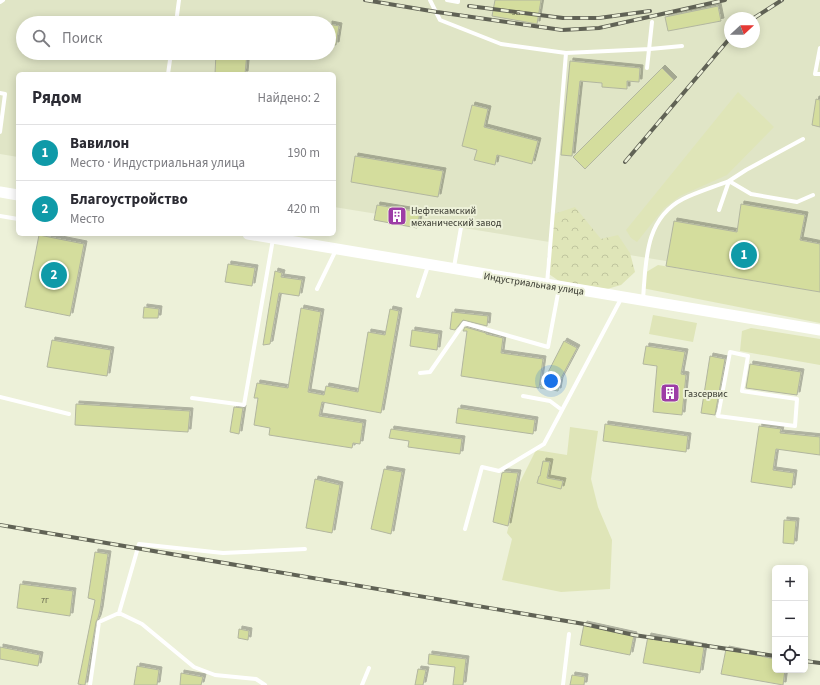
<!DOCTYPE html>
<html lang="ru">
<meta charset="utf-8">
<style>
body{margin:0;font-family:"Source Sans 3",sans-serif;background:#f2f2f3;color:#2b2b33}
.controls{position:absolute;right:12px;bottom:12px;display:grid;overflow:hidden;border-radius:6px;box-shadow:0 2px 10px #0003}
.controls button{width:36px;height:36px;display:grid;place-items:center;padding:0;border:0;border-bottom:1px solid #e1e1e2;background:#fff;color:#2b2b33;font:20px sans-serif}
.compass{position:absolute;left:724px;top:12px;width:36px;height:36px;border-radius:50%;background:#fff;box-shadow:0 2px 10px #0003;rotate:69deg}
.you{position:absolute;left:551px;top:381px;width:14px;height:14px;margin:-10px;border:3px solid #fff;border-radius:50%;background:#1a73e8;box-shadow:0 0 0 6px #1a73e833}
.badge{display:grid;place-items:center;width:26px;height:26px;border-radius:50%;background:#9d3da6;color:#fff;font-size:13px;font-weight:700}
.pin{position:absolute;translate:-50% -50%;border:2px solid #fff;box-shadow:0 1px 4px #0006}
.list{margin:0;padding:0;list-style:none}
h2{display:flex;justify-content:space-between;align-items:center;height:52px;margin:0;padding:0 16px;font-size:17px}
h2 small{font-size:13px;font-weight:400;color:#7c7c81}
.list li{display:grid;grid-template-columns:26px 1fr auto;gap:12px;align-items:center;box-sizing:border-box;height:56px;padding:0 16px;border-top:1px solid #e1e1e2}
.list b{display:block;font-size:15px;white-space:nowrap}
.list p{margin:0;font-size:13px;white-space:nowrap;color:#7c7c81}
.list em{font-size:13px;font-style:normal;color:#7c7c81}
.icon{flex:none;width:22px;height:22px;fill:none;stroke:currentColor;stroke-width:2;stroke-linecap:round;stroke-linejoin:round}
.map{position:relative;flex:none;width:820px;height:685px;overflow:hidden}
.search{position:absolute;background:#fff;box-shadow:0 2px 10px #0003;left:16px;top:16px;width:320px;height:44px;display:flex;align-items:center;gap:10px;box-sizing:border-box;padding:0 14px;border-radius:22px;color:#7c7c81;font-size:15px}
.panel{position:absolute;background:#fff;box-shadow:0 2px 10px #0003;left:16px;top:72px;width:320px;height:164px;border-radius:6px}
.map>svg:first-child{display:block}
.built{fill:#e0e5c6;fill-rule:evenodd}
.grass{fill:#dfe5b8}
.forest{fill:url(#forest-crowns)}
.building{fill:#d4dd9d;stroke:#b2b69f;filter:url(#shadow)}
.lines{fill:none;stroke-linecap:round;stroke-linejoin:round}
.lane{stroke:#fff;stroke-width:4}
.secondary{stroke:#fff;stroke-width:11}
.rail-casing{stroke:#606255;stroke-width:4}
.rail{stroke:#edf1d9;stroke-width:2.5;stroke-dasharray:8;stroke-linecap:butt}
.labels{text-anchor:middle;stroke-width:4;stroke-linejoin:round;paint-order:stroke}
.number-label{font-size:8px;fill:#5e604a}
.poi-label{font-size:10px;fill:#36372e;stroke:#edf1d9;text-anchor:start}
.street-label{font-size:10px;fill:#36372e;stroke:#edf1d9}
</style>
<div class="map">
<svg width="820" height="685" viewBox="0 0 820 685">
<defs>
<pattern id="forest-crowns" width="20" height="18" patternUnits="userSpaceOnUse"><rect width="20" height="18" fill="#dfe5b8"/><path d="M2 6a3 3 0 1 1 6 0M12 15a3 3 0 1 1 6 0" fill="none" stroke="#c0c59e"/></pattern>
<filter id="shadow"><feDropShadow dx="3" dy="-3" stdDeviation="0" flood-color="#0004"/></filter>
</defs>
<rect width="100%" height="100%" fill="#edf1d9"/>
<path class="built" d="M0 0H820V286L334 207V74H18V157L0 154ZM730 18H754V42H730ZM23 23H329V53H23Z"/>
<path class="grass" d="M738 92 774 127 727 175 680 196 664 208 637 242 631 238 626 230Z
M658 265 820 292V323L642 288 643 274Z
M653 315 697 323 693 342 649 334Z
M751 328 820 339V365L740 351 742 331Z
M570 427 598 431 591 479 598 507 612 540 610 589 561 592 502 580 512 539 507 533 517 488 536 450 567 455Z"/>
<path class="forest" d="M575 207 601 239 618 235 630 253 635 272 621 285 607 289 559 281 546 272 551 215Z"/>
<path class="building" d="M495 0H541L537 24 492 16Z
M718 6 721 21 668 31 665 17Z
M329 24 339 26 336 45 329 44Z
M216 53H247L245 74H215Z
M570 61 640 68 639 82 627 81V89L602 87V83L580 81 572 156 561 155Z
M662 68 674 80 585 169 573 157Z
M816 99 820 100V127L812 125Z
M472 105 488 109 484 127 538 141 532 164 497 155 495 165 474 160 477 150 462 146Z
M355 156 443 171 438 197 351 182Z
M741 204 805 215 800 240 820 244V292L666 266 674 221 737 232Z
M377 205 420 212 417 228 374 220Z
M39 235 84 244 70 316 25 307Z
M228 264 255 268 252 286 225 282Z
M275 271 282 273 281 277 302 280 299 296 279 293 270 344 263 345Z
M144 307 159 309 158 318H143Z
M301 308 321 312 308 392 324 395 326 386 358 392 368 332 385 335 390 309 399 311 381 413 322 402 319 416 363 423 360 444 353 443 352 448 269 435 270 428 254 425 258 398H254L257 383 288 388Z
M452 312 488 316 487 326 463 320 455 330 450 329Z
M465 327 486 333V334L503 338 501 353 543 359 539 388 461 376 467 331H463Z
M412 330 439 334 437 350 410 346Z
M52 340 111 350 107 376 47 367Z
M564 341 577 348 560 380 558 391 540 388Z
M646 346 685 352 681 374 686 375 682 415 653 412 657 366 643 364Z
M710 356 725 359 715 415 701 413Z
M750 364 801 372 797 395 746 388Z
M76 404 190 411 188 432 75 425Z
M234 407 243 408 239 434 230 432Z
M458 408 535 420 533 434 456 423Z
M605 424 688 436 686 452 603 441Z
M759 426 781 429 780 433 820 437V455L776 449 773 470 794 473 792 488 751 482Z
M391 429 462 439 460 454 408 447 409 441 389 438Z
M543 461 550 462 547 478 563 481 561 489 537 483 539 476H540Z
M384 469 402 472 391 534 371 529Z
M505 472 518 473 508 526 493 522 502 473Z
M315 479 340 485 332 533 306 528Z
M784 520 796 521 794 544 783 543Z
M95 552 108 554 100 610 98 618 96 622 85 685H83L78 684 95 600 88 598Z
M20 584 73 591 70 616 17 608Z
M584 624 634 635 630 655 580 645Z
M239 629 249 631 248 640 238 638Z
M648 636 704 647 700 673 643 663Z
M0 647 40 655 38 666 0 659Z
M726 649 775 659V670H785L783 685 721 674Z
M429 654 466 659 463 685H453L455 667 428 664Z
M137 666 159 670 157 685H134Z
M418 669 426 670 423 685H415Z
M181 673 203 677 201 685H180Z
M572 675 585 677 584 685H570Z"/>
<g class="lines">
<path class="lane" d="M430 0 440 20 501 44 566 53
M447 0 458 2V0
M0 2 3 0
M176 23 179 0
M820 48 815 74H820
M647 68 652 22
M168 74 171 53
M0 93 5 94 0 132
M803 139 746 170 729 181 751 194 797 202 813 195
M0 216 18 219
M454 267 462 222
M547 284 566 53 650 49 682 46
M317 289 336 250
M418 296 428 266
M643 299C646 263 644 219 683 199 697 192 714 187 729 181L719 210
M730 352 748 356 742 391 797 399 795 426 718 416Z
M420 373 430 372 464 323 548 347 559 288
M523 396 550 401 562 410
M0 397 69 414
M192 398 244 405 273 239
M465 529 482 467 499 471 544 444 622 297
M119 613 142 624 194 667 215 675 256 679 265 685
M90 685 99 622 119 613 139 544 223 553 305 549
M362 685 369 668
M563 685 569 634"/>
<path class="secondary" d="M0 192 18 195
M248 234 820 330"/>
<g class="rail-casing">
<path id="rail" d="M365 0 437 12 562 30 599 28 725 0
M469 6 563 18H599L650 11
M754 18 782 0
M625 162 730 38
M0 525 584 624 634 635 775 656
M805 661 820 663"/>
</g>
<use href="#rail" class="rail"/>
</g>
<defs>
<g id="building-square" transform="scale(1)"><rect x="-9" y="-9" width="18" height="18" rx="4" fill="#9d3da6" stroke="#edf1d9"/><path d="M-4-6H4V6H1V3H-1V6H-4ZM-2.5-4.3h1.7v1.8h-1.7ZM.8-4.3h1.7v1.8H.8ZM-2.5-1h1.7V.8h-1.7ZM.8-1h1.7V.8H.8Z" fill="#fff"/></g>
</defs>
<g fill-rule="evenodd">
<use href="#building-square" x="397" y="216"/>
<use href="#building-square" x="670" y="393"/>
</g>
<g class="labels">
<g class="number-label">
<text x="516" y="15">9Б</text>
<text x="45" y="603">7Г</text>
</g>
<g class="poi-label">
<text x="411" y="214">Нефтекамский<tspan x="411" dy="12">механический завод</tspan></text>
<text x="684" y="397">Газсервис</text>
</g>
<g class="street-label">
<text transform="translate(534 283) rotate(9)" y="4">Индустриальная улица</text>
</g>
</g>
</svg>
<div class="controls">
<button>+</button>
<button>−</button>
<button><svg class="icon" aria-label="locate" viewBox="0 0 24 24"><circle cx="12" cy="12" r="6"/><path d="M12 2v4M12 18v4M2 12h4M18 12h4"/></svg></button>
</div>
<svg class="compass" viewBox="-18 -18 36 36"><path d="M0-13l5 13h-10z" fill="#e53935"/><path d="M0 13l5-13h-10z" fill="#7c7c81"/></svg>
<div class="you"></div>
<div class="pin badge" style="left:744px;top:255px;background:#0f9aa8">1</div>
<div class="pin badge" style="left:54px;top:275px;background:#0f9aa8">2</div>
<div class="search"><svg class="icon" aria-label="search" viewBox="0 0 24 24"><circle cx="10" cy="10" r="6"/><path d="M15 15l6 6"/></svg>Поиск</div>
<section class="panel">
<h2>Рядом<small>Найдено: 2</small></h2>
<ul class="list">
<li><span class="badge" style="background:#0f9aa8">1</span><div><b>Вавилон</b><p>Место · Индустриальная улица</p></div><em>190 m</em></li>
<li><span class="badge" style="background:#0f9aa8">2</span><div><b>Благоустройство</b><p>Место</p></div><em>420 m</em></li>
</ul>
</section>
</div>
